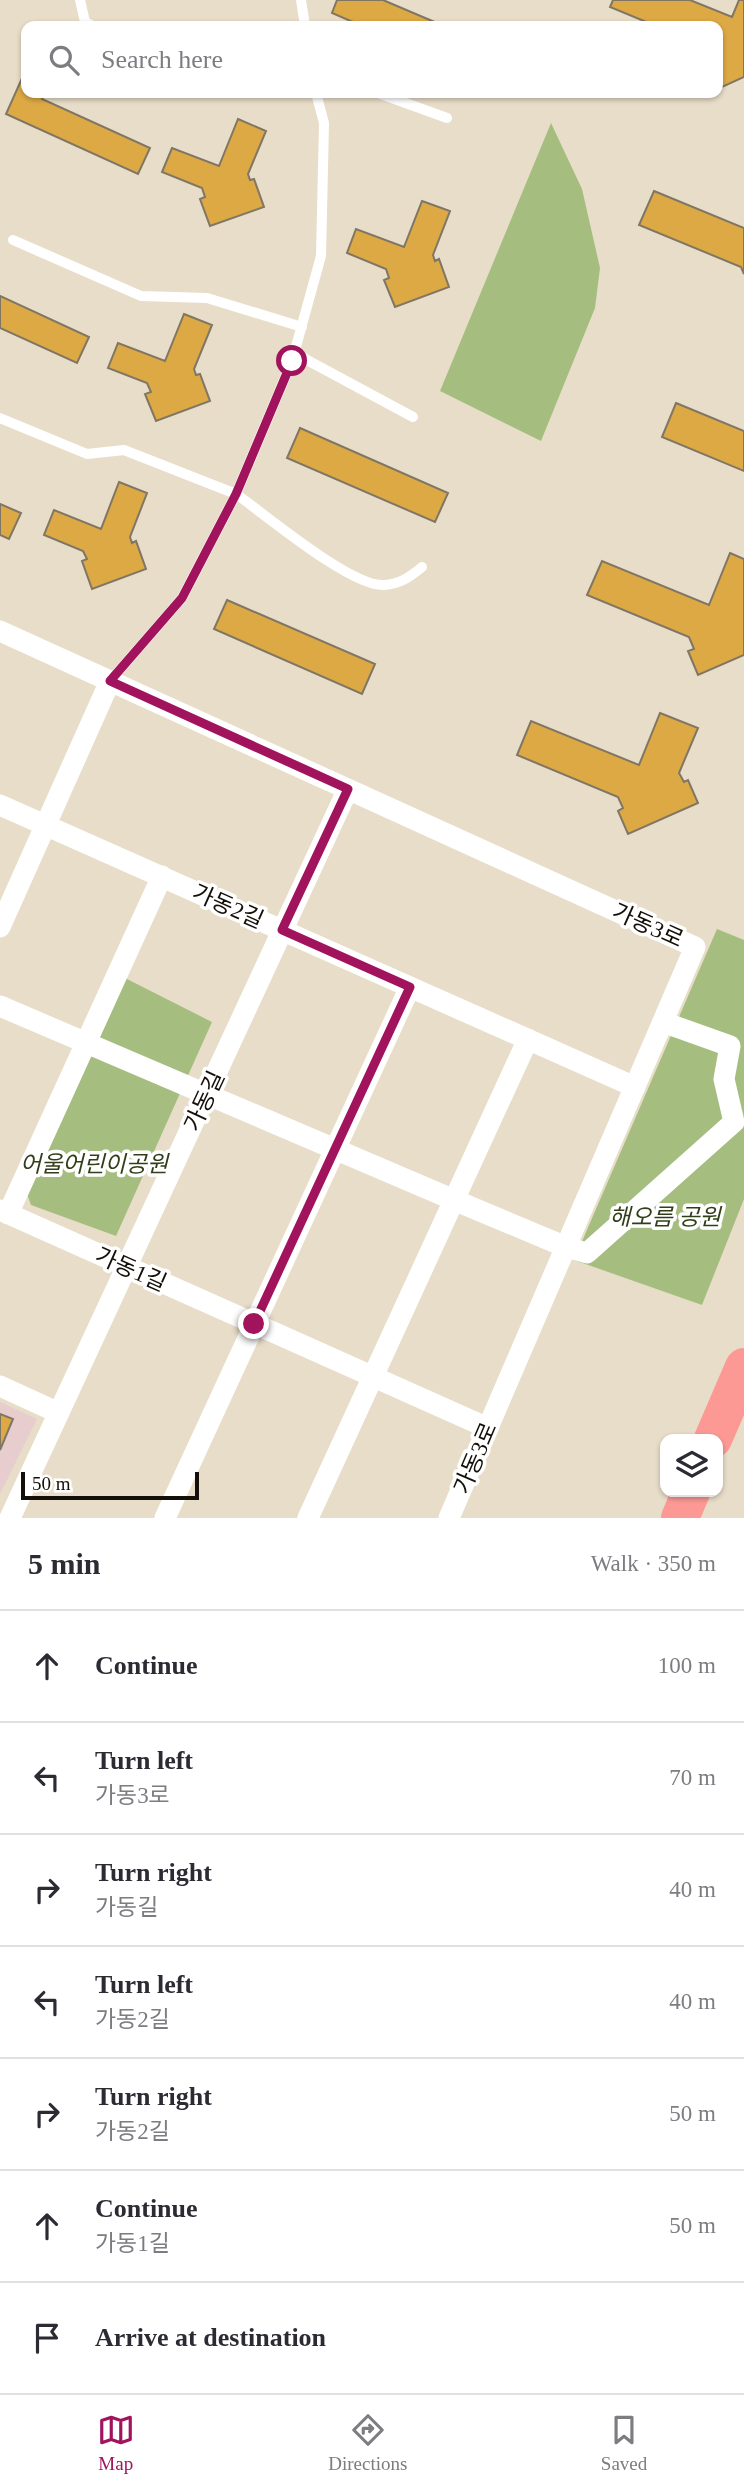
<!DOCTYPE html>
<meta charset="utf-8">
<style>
body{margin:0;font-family:"Times New Roman","Noto Sans KR",serif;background:#f2f2f3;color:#2b2b33}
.controls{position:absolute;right:21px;bottom:21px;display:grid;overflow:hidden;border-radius:14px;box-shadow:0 2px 5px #0004}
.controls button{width:63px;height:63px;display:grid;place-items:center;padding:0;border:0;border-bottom:2px solid #e1e1e2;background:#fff;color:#2b2b33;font:35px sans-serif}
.scale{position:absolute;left:21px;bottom:18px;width:178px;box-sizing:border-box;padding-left:7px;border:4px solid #141009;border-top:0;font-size:19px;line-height:24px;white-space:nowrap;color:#141009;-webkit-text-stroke:5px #fff;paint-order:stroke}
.stop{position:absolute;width:21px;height:21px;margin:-16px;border:5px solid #a1145d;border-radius:50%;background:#fff}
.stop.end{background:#a1145d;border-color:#fff;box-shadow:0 2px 7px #0008}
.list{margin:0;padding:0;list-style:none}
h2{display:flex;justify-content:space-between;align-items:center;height:91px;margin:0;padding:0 28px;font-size:30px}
h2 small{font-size:23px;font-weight:400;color:#7c7c81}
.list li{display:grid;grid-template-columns:46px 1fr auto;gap:21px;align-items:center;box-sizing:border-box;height:112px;padding:0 28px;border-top:2px solid #e1e1e2}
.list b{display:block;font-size:26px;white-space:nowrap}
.list p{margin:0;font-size:23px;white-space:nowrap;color:#7c7c81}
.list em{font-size:23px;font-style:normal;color:#7c7c81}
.icon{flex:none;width:38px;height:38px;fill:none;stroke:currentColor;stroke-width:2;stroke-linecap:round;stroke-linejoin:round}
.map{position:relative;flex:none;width:744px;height:1518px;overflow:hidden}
.search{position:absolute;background:#fff;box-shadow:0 2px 5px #0004;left:21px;right:21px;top:21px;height:77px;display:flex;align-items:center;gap:18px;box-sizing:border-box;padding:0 24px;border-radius:14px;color:#7c7c81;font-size:26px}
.sheet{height:875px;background:#fff}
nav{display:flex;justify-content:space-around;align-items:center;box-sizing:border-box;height:98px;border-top:2px solid #e1e1e2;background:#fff;font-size:19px;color:#7c7c81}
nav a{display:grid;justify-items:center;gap:4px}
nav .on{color:#a1145d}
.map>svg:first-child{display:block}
.education{fill:#e7cdce}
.green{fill:#a5be80}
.building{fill:#dca945;stroke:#807664;stroke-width:2}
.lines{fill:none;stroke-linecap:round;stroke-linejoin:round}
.lane{stroke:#fff;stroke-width:10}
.street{stroke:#fff;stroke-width:21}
.highway{stroke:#fd9995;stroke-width:38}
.route{stroke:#a1145d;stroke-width:9}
.labels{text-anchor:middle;stroke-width:7;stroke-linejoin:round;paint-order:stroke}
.street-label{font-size:23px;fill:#141009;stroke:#fff}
.park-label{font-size:23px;font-style:italic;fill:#313f18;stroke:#fff}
</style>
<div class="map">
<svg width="744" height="1518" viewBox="0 0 744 1518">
<rect width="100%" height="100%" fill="#e8ddc8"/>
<path class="education" d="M0 1402 37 1419 0 1494Z"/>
<path class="green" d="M551 123 582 189 600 268 595 308 541 441 440 391Z
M717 929 744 940V1199L702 1305 574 1260Z
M125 978 212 1022 116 1236 31 1205 26 1191Z"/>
<path class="building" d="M337 0H383L444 26H362L332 13Z
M613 0H690L732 17 739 0H744V77L722 87 718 78V26H656L610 7Z
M23 76 26 78V93H45L42 99 150 148 138 174 6 114Z
M238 119 266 131 248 174 250 180 254 179 264 207 210 226 200 199 205 197 202 188 162 172 172 148 219 166Z
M654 191 744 228V274L741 267 639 225Z
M422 201 450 211 433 255 435 261 439 259 449 287 395 307 384 280 389 278 386 269 347 253 356 229 404 247Z
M0 296 89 337 77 363 0 328Z
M184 314 212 325 194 369 196 375 200 374 210 401 156 421 145 394 151 392 147 383 108 368 118 343 165 361Z
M676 403 744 431V471L662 437Z
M300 428 448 493 435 522 287 458Z
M119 482 147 493 130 537 132 543 136 541 146 569 92 589 82 561 87 559 83 551 44 535 54 510 101 529Z
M0 504 21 513 9 539 0 535Z
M730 553 744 559V655L698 675 688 651 694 649 689 637 587 595 602 561 709 605Z
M227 600 375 664 362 694 214 629Z
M660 713 698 728 679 773 684 782 688 780 698 803 628 834 618 811 623 808 618 797 517 755 531 721 639 765Z
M0 1414 13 1419 0 1450Z"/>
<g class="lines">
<path class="lane" d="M80 0 85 22 93 26
M301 0 305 26
M378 93 447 118
M13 240 141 296 207 298 302 327
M294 353 413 417
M0 418 87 454 124 450 236 494 292 361 321 256 324 123 316 93
M110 681 182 598 236 494C266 515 351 587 384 585 400 584 410 577 422 567"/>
<path class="street" d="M0 631 695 947 449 1518
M0 805 635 1087
M0 927 110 681
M0 1006 454 1200 566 1247 587 1253 734 1122
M663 1022 730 1046 724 1079 734 1122
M0 1210 488 1428
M8 1214 162 876
M0 1386 59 1413
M10 1518 348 789
M165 1518 410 987
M308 1518 528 1039"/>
<path class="highway" d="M713 1439 744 1367
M680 1518 691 1492"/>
</g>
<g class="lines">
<path class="route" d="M254 1324 410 987 282 930 348 789 110 681 182 598 236 494 292 361"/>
</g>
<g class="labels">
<g class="street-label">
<text transform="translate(228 906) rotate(24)" y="8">가동2길</text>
<text transform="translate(648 925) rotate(24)" y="8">가동3로</text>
<text transform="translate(204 1101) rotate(-65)" y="8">가동길</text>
<text transform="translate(131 1269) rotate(24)" y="8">가동1길</text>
<text transform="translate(475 1458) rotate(-67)" y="8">가동3로</text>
</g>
<g class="park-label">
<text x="94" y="1172">어울어린이공원</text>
<text x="665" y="1225">해오름 공원</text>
</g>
</g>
</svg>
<div class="controls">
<button><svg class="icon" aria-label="layers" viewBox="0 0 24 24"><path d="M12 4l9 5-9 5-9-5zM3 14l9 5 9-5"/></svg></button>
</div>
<div class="scale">50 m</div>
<div class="stop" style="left:292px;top:361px"></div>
<div class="stop end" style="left:254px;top:1324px"></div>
<div class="search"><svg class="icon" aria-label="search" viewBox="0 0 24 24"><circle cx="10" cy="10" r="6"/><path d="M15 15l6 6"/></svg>Search here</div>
</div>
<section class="sheet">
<h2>5 min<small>Walk · 350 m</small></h2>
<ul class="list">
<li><svg class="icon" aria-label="ahead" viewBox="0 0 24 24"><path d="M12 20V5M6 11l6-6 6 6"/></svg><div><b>Continue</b></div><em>100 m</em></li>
<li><svg class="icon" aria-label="left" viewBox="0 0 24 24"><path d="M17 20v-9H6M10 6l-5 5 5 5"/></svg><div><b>Turn left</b><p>가동3로</p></div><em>70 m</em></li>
<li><svg class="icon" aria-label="right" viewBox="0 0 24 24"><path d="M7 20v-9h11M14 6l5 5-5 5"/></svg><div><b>Turn right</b><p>가동길</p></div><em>40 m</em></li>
<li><svg class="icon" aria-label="left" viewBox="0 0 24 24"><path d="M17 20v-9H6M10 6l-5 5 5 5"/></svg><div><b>Turn left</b><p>가동2길</p></div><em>40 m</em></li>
<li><svg class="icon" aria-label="right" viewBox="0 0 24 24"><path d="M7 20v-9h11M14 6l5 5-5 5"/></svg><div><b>Turn right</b><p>가동2길</p></div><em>50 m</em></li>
<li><svg class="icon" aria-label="ahead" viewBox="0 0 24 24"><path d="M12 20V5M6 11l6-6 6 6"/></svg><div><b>Continue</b><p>가동1길</p></div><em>50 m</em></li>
<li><svg class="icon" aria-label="arrive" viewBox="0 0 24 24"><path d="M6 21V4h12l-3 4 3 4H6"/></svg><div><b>Arrive at destination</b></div></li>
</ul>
</section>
<nav>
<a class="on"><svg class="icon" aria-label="map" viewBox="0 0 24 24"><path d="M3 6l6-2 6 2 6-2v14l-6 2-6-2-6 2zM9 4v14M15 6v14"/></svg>Map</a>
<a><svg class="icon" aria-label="directions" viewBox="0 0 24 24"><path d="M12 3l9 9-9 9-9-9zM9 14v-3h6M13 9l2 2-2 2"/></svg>Directions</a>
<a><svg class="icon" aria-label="saved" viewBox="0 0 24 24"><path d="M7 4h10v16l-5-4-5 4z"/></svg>Saved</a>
</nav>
